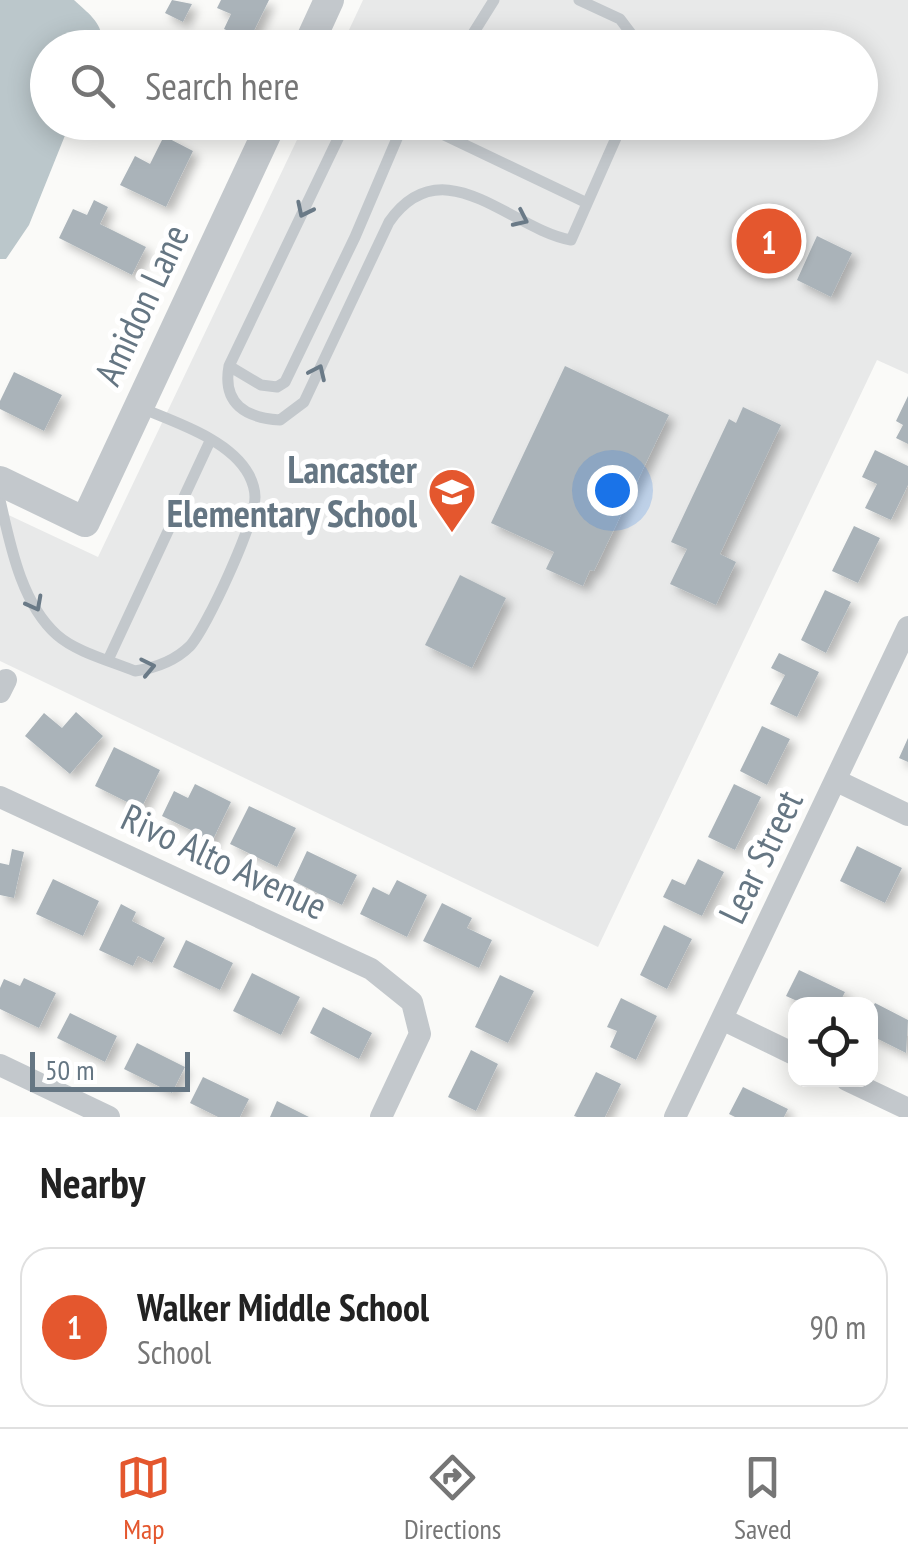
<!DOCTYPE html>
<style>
body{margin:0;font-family:"PT Sans Narrow",sans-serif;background:#f6f6f6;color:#222}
.controls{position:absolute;right:30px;bottom:30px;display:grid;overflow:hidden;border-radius:20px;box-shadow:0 5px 25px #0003}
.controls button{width:90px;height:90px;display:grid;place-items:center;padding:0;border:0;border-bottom:2px solid #e0e0e0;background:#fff;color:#222;font:50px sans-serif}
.scale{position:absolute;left:30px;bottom:25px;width:160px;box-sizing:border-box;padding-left:10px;border:5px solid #657683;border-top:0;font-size:28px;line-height:35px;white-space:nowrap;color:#657683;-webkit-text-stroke:8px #fff;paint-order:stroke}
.you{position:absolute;left:612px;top:490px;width:35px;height:35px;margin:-25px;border:8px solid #fff;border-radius:50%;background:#1a73e8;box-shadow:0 0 0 15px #1a73e833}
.badge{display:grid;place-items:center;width:65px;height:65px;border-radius:50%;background:#e4572e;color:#fff;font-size:32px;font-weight:700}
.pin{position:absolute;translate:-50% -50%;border:5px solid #fff;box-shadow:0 2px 10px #0006}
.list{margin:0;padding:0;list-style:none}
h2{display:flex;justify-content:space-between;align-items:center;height:130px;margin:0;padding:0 40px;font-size:42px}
h2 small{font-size:32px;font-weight:400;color:#767676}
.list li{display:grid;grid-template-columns:65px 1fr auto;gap:30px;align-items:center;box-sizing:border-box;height:160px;margin:0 20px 20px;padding:0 20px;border:2px solid #e0e0e0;border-radius:30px}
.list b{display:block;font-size:38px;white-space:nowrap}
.list p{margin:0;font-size:32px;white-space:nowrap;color:#767676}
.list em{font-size:32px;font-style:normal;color:#767676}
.icon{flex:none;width:55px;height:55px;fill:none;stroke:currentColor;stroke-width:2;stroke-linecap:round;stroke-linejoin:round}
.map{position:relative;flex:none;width:908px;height:1117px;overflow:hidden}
.search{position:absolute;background:#fff;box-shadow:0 5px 25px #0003;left:30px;right:30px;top:30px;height:110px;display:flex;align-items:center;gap:25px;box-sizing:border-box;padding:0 35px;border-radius:55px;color:#767676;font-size:38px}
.sheet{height:310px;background:#fff}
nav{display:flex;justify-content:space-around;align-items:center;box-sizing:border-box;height:140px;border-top:2px solid #e0e0e0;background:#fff;font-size:28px;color:#767676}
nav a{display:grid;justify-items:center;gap:5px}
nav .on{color:#e4572e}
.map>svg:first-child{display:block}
.built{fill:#e8e9e9}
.water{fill:#bbc7cb}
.building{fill:#aab3b9;filter:url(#shadow)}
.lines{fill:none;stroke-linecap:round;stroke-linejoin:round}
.service{stroke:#c3c8cc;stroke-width:11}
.minor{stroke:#c3c8cc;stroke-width:22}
.tertiary{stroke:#c3c8cc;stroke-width:30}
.oneway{stroke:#6a7a87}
.labels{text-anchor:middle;stroke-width:10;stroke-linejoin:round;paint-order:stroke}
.street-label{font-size:38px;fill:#657683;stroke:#fff}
.poi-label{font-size:38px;font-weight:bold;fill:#657683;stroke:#fff;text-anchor:end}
</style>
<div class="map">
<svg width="908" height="1117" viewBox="0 0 908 1117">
<defs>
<filter id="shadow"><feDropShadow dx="6" dy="6" stdDeviation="5" flood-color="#0004"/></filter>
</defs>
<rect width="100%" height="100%" fill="#fafaf8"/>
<path class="built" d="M363 0H908V374L877 360 598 947 0 661V511L98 557 305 123 860 122V48L341 47Z"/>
<path class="water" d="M0 0H74C89 14 106 25 101 47L48 48V122L70 123 29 225 6 259H0Z"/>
<path class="building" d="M172 0 192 4 183 22 165 13Z
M221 0H269L249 41 224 29 231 14 217 8Z
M164 136 193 151 166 207 120 185 135 156 150 164Z
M94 200 108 207 100 224 146 247 132 275 59 238 73 209 87 215Z
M817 236 852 253 831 297 797 280Z
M565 366 669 415 594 571 590 570 583 586 546 569 554 552 491 523Z
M14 372 62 395 44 431 0 409V401Z
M908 396V444L896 438 903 425 896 421Z
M743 407 781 425 720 554 736 562 716 605 670 584 687 549 671 542 729 419 736 423Z
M875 450 908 466V485L891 520 865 508 877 484 862 477Z
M854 526 880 538 858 583 832 571Z
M460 575 506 598 472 668 425 645Z
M825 590 851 602 826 653 801 640Z
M779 653 819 672 797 717 770 704 785 675 771 668Z
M76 712 103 736 70 774 25 736 44 713 62 728Z
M762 726 790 739 767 785 740 771Z
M908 738V762L899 758Z
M114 747 160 770 141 809 95 786Z
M195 784 231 802 206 854 192 848 199 834 162 816 174 791 188 798Z
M734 784 761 797 735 850 708 837Z
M249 806 296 828 277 867 230 844Z
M857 846 902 868 885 903 840 881Z
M12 849 24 852 14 898 0 895V863L9 865Z
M307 851 357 875 342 905 293 881Z
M698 859 724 872 702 916 663 897 672 879 685 885Z
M53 879 99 901 83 936 36 914Z
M397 880 427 895 407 937 360 914 373 887 389 895Z
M442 903 472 918 467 928 492 940 479 968 423 941Z
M121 904 136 912 132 921 165 938 152 963 138 956 133 966 99 950Z
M664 925 692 939 667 989 640 975Z
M186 940 233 963 220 990 173 967Z
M799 970 845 992 839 1004H804L786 996Z
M252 973 300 997 281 1035 233 1011Z
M500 975 534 991 508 1043 475 1027Z
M24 978 56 993 39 1028 0 1009V988L4 979 20 986Z
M621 998 657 1016 636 1060 610 1047 617 1031 607 1027Z
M875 1003 908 1020 906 1053 870 1035V1012Z
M323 1007 372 1033 359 1059 310 1033Z
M70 1013 117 1036 105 1062 57 1038Z
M137 1043 185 1067 172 1093 124 1069Z
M471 1050 498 1064 476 1111 448 1097Z
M596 1072 621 1084 605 1117H577L574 1116Z
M203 1077 249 1099 240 1117H218L190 1103Z
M743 1087 788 1109 784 1117H735L729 1114Z
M277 1101 309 1117H270Z"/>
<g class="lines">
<path class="service" d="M579 0 620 19 642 48
M464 48 494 0
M346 122 229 366C222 404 246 418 280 420L304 402 389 222C443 145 510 229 571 240L623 122
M417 122 587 203
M229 366 261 385 277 387 285 382 355 237 404 122
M0 500C10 544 21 603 57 635 76 652 111 661 135 671 155 668 175 661 190 646 207 627 255 523 255 497 255 491 252 481 249 475 230 439 174 422 139 407
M108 660 210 441"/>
<path class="minor" d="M0 692 6 680
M837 781 908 815
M0 797 371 969 412 1002 420 1034 381 1117
M722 1019 796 1055
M0 1065 109 1117
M847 1080 908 1109
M675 1117 908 627"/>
<path class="tertiary" d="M307 48 329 0
M0 481 85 522 272 122"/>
</g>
<defs><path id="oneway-chevron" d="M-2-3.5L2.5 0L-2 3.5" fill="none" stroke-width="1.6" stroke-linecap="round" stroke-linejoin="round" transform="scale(2.5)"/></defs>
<g class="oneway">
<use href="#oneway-chevron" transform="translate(304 210) rotate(116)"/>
<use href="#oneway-chevron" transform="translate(521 219) rotate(25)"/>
<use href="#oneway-chevron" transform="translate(318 372) rotate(-65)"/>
<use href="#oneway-chevron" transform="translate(35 604) rotate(62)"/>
<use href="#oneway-chevron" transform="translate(148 667) rotate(-12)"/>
</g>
<defs>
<g id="school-pin" transform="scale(2.5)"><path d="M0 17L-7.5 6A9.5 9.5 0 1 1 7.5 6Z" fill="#e4572e" stroke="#fff"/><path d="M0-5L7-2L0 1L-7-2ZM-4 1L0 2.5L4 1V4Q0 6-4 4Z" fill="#fff"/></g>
</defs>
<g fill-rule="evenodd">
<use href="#school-pin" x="452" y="492"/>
</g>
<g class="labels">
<g class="street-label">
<text transform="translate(142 305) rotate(-65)" y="13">Amidon Lane</text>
<text transform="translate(761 857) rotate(-64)" y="13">Lear Street</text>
<text transform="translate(224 862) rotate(25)" y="13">Rivo Alto Avenue</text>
</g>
<g class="poi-label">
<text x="417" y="483">Lancaster<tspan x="417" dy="44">Elementary School</tspan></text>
</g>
</g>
</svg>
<div class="controls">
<button><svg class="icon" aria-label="locate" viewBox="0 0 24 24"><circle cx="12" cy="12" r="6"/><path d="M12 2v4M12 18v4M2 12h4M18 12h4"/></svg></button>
</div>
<div class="scale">50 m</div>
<div class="you"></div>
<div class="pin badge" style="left:769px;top:241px">1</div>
<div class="search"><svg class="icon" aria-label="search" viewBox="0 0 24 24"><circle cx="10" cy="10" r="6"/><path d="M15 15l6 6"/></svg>Search here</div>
</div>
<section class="sheet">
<h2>Nearby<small></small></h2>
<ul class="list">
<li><span class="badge">1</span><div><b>Walker Middle School</b><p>School</p></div><em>90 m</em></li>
</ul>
</section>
<nav>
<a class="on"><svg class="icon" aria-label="map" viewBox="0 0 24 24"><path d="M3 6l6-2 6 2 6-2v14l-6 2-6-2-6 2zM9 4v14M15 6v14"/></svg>Map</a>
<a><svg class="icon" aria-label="directions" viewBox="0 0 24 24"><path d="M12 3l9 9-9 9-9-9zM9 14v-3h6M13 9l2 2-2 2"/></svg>Directions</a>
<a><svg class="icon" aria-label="saved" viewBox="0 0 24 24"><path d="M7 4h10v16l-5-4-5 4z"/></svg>Saved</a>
</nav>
